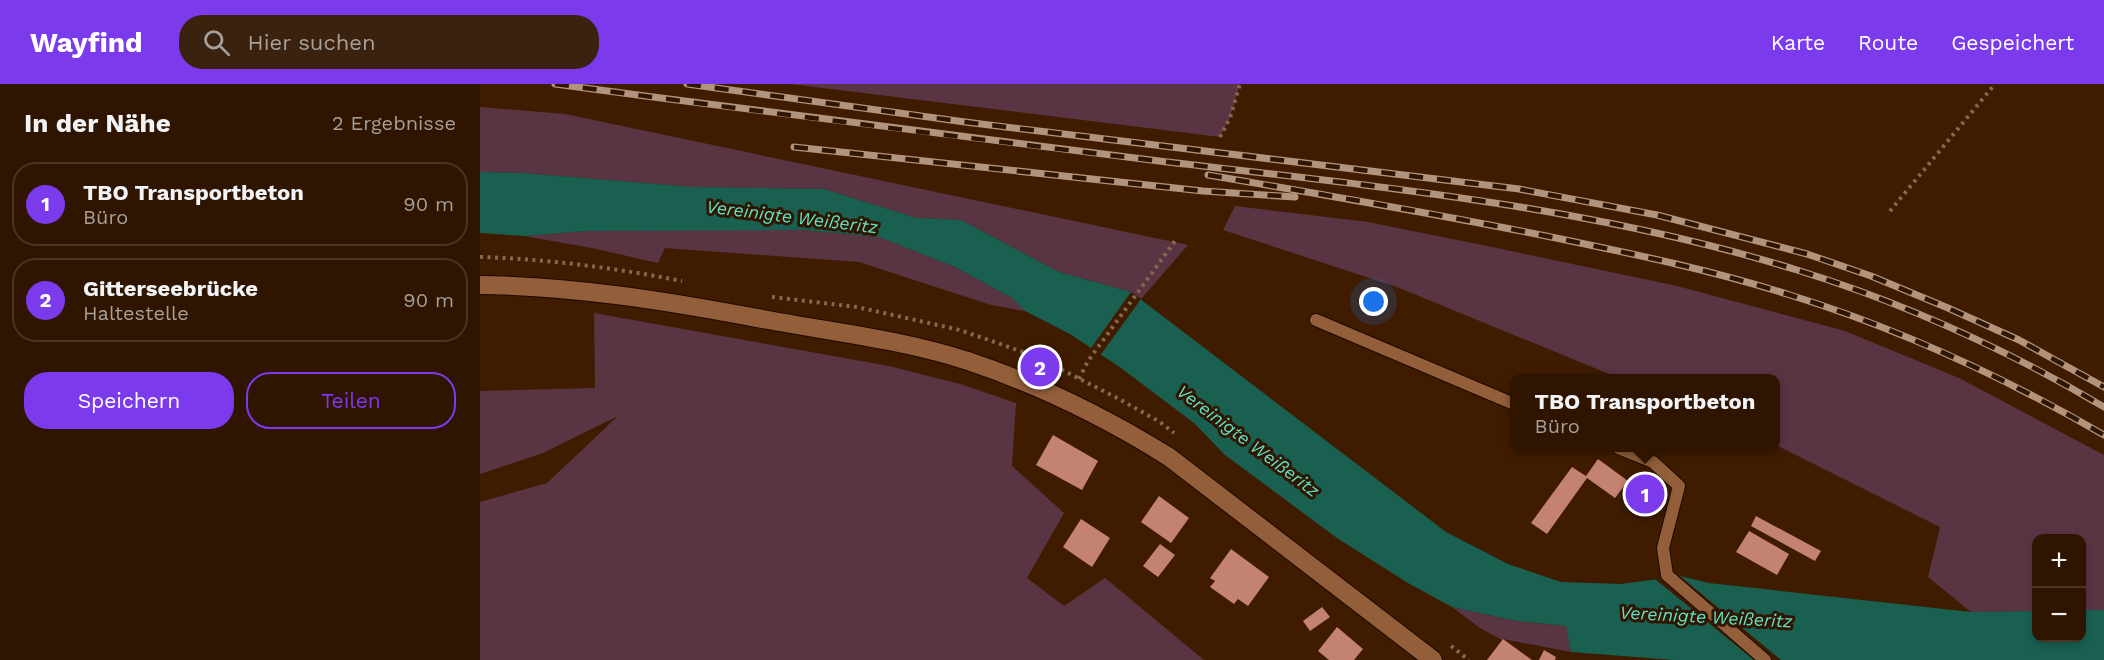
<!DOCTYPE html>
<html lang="de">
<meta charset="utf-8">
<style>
body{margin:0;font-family:"Work Sans",sans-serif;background:#3b220f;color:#f1f3f6}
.controls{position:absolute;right:18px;bottom:18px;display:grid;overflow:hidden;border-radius:12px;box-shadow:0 3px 9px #0003}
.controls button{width:54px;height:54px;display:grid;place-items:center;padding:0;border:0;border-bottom:2px solid #4a3422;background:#2f1500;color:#f1f3f6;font:30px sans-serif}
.you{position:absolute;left:894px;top:218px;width:21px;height:21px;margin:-15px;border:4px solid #fff;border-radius:50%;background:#1a73e8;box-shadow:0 0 0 9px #1a73e833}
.badge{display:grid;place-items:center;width:39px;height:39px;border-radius:50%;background:#7c3aed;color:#fff;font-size:20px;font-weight:700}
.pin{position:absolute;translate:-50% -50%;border:3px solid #fff;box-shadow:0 2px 6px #0006}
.popup{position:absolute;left:1030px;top:290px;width:270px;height:78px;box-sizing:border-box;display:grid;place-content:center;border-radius:12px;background:#2f1500;filter:drop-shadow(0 2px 4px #0005);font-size:20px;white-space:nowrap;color:#a79f99}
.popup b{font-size:22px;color:#f1f3f6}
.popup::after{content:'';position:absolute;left:50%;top:100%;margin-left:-12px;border:12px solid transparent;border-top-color:#2f1500}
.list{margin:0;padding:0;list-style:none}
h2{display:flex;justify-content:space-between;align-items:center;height:78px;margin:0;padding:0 24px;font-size:26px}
h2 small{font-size:20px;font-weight:400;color:#a79f99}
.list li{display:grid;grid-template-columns:39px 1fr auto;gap:18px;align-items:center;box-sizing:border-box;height:84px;margin:0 12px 12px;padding:0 12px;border:2px solid #4a3422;border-radius:24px}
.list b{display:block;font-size:22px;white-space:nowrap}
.list p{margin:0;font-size:20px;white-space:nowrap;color:#a79f99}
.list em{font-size:20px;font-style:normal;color:#a79f99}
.actions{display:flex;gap:12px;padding:18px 24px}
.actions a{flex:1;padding:14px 0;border:2px solid #7c3aed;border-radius:24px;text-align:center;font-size:21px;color:#7c3aed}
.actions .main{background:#7c3aed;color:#fff}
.icon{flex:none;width:33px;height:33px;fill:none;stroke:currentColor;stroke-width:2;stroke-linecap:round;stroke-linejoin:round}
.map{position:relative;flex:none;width:1624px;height:576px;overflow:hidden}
header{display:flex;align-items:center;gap:36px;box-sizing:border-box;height:84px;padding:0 30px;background:#7c3aed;color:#fff}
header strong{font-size:28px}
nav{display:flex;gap:33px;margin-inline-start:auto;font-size:21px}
.search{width:420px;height:54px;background:#3b220f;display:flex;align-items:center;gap:15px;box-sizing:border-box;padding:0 21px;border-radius:24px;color:#a79f99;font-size:22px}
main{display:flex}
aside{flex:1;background:#2f1500}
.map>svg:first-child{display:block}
.green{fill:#593543}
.water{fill:#196051}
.pier{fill:#3f1c00}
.building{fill:#c48372}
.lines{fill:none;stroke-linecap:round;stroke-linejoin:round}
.lane-casing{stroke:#200800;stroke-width:14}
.secondary-casing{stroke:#200800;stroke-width:20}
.path{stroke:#88674e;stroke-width:4;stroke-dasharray:3 4.5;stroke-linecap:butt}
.lane{stroke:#925f3a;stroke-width:12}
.secondary{stroke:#925f3a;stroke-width:18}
.rail-casing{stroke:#b2937c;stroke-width:7}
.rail{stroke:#2f1603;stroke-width:4.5;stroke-dasharray:14;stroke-linecap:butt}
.labels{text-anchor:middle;stroke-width:6;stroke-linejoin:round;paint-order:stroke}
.water-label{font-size:18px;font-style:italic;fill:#62e1c3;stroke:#2f1603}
</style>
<header>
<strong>Wayfind</strong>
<div class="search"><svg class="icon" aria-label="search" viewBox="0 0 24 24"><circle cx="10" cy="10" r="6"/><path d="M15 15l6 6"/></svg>Hier suchen</div>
<nav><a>Karte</a><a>Route</a><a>Gespeichert</a></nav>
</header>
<main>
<aside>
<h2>In der Nähe<small>2 Ergebnisse</small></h2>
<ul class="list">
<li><span class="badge">1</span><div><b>TBO Transportbeton</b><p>Büro</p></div><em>90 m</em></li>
<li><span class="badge">2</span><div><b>Gitterseebrücke</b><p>Haltestelle</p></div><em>90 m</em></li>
</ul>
<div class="actions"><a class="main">Speichern</a><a>Teilen</a></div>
</aside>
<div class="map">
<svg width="1624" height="576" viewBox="0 0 1624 576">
<rect width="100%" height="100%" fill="#3f1c00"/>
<path class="green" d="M310 0H760L750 34 740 53Z
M0 23 85 30 708 161 661 215 651 208 579 188 481 136 437 134 344 105 213 103 43 89 0 88Z
M755 122 888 138 1007 162 1197 202 1365 247 1479 294 1624 371V526H1602V454H1556V527L1491 528 1448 493 1460 443 1296 361V294H1139L917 203 743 146Z
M217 145 322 146 399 153 475 183 532 214 545 227 511 221 379 178 185 164 178 179 112 164 44 152 108 147Z
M114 229 409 282 480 300 536 319 532 382 584 429 547 494 584 522 625 494 724 576H0V418L67 399 138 332 63 369 0 390V307L115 304Z
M972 523 1035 537 1086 542 1091 568 1023 555 1022 556 1000 544Z"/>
<path class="water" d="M0 88 43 89 213 103 344 105 437 134 481 136 579 188 651 208 966 448 1028 480 1081 498 1141 500 1200 492 1229 499 1491 528 1556 527V554H1602V526H1624V576H1194L1091 568 1086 542 1036 537 972 523 928 499 857 454 745 371 714 339 641 284 590 250 545 227 532 214 475 183 399 153 322 146 108 147 44 152 0 149Z"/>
<path class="pier" d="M651 208 661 215 619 273 609 267Z
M1200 492 1301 576H1274L1175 495Z"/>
<path class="building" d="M573 351 618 377 602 406 556 381Z
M1118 375 1148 397 1135 414 1107 394 1067 450 1051 439 1092 383 1106 392Z
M1165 396 1183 410 1176 419 1159 405Z
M679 412 709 434 691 459 661 438Z
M1276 432 1341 467 1335 477 1271 442Z
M601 435 630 454 612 483 583 463Z
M1269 447 1309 470 1297 491 1256 468Z
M680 460 695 471 678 493 663 482Z
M751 465 789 493 768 522 758 515 754 520 730 503 735 497 730 494Z
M842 523 850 533 830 547 823 537Z
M857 543 883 565 874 576H849L838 567Z
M1023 555 1052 576H1007Z
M1064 566 1076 573 1075 576H1059Z"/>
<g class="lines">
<g class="lane-casing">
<path id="lane" d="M836 236 1034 320
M1138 364 1173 378 1199 402 1183 464 1187 491 1285 576"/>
</g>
<g class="secondary-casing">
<path id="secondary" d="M0 201C98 202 192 218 288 236 354 248 424 256 488 277 560 301 625 333 689 373L953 576"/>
</g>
<path class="path" d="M740 53 750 34 760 0
M1410 127 1515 0
M0 173C68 175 135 184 202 197
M292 213 377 223 480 246 557 273 639 315 680 338 694 349
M599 295 608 277 695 157
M971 562 989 576"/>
<use href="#lane" class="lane"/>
<use href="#secondary" class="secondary"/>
<g class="rail-casing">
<path id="rail" d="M75 0C276 27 477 53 679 77 893 102 1111 122 1317 186 1424 219 1528 266 1624 323
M207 0 485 38 1039 105 1177 131 1327 170 1391 192 1468 224 1539 256 1624 303
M314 63 723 107 815 113
M728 91C846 111 964 131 1081 155 1158 171 1235 187 1310 211 1420 245 1524 293 1624 351"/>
</g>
<use href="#rail" class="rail"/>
</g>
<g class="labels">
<g class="water-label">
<text transform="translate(312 133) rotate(7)" y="6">Vereinigte Weißeritz</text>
<text transform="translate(768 357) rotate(37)" y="6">Vereinigte Weißeritz</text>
<text transform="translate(1226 533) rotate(3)" y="6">Vereinigte Weißeritz</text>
</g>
</g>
</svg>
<div class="controls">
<button>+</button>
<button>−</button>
</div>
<div class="you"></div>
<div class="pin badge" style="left:1165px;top:410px">1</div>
<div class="popup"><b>TBO Transportbeton</b>Büro</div>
<div class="pin badge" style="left:560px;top:283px">2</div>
</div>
</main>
